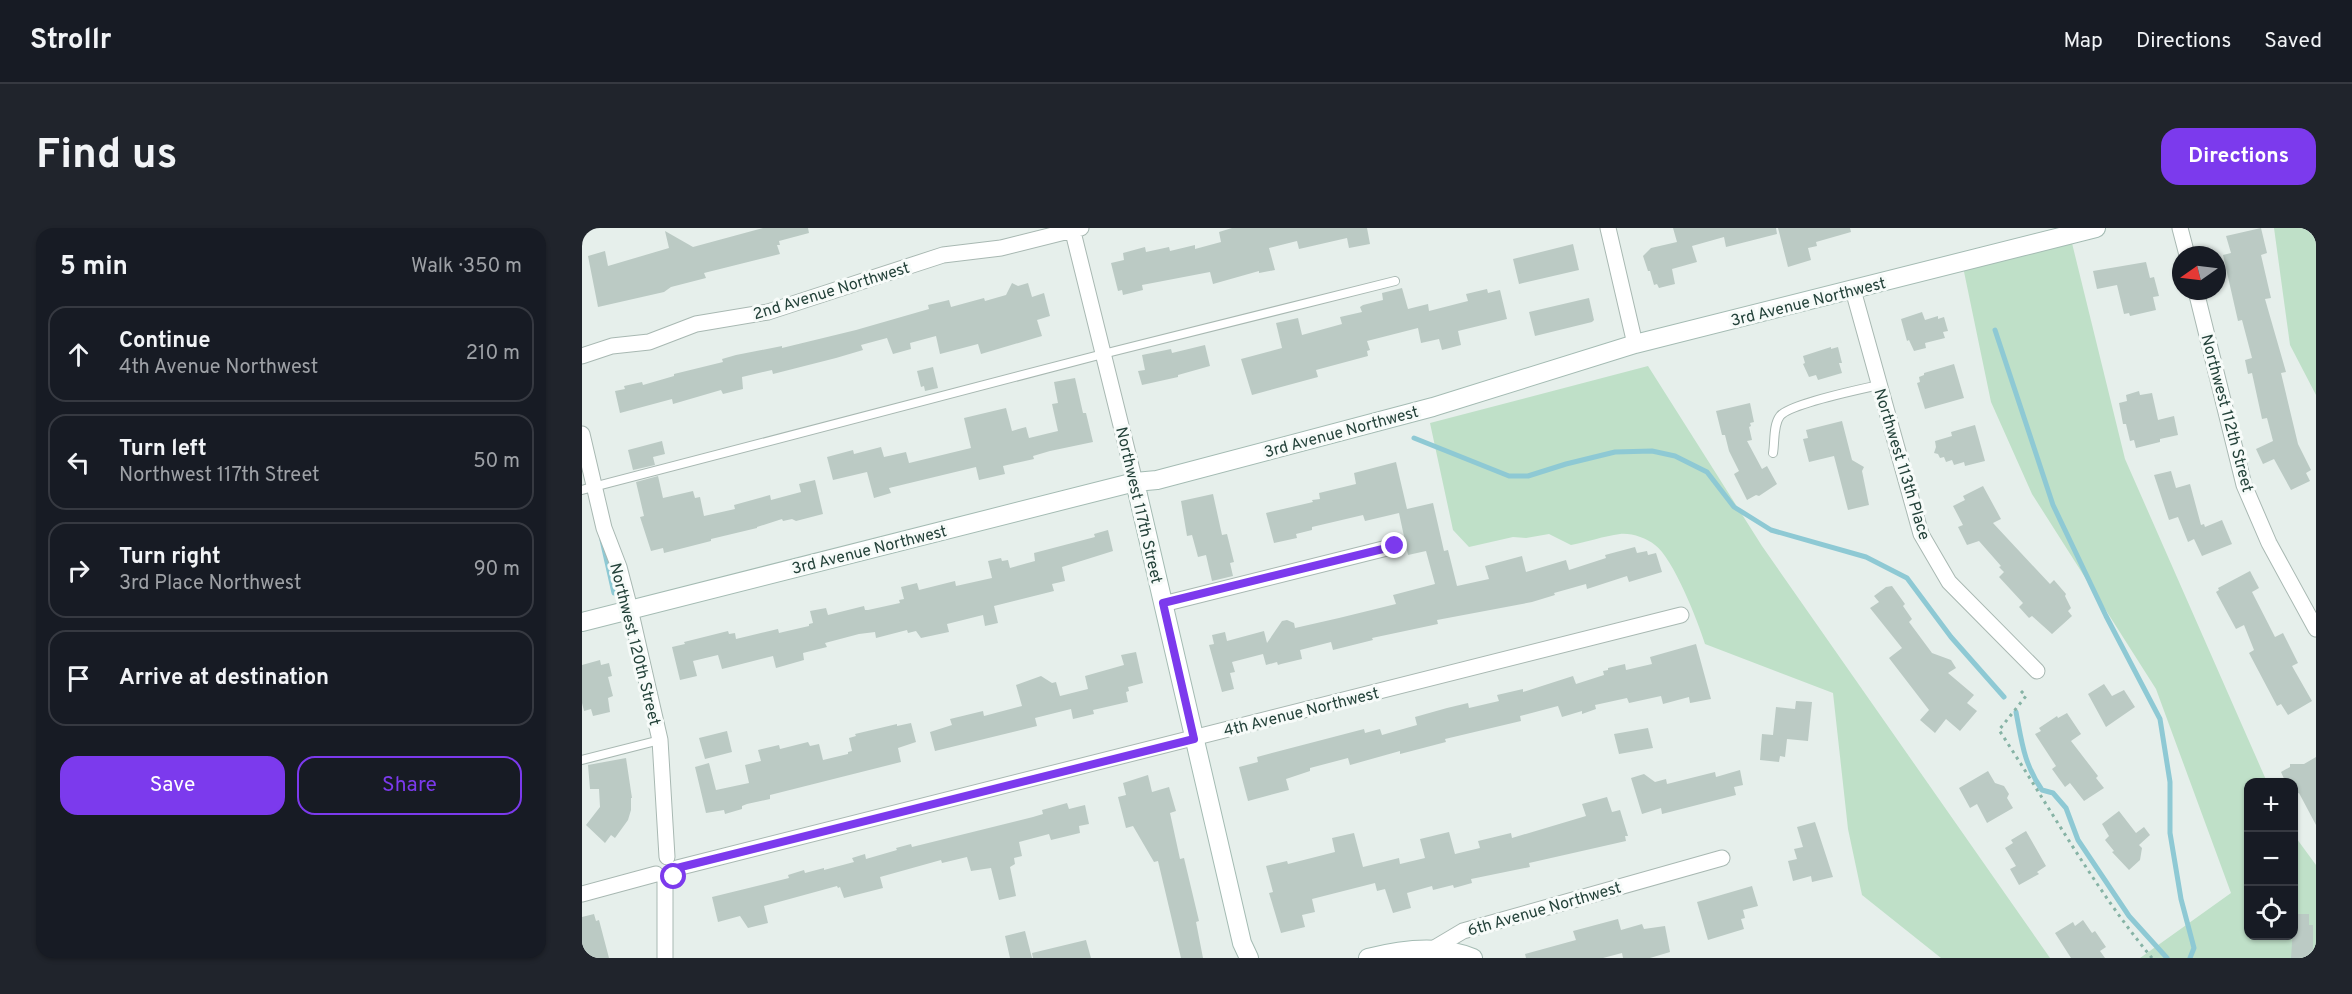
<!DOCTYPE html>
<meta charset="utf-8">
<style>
body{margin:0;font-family:Overpass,sans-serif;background:#20242c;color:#f1f3f6}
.controls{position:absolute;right:18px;bottom:18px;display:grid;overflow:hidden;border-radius:12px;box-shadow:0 2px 4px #0004}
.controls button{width:54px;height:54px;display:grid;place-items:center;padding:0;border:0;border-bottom:2px solid #363941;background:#171b24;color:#f1f3f6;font:30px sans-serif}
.compass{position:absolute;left:1590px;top:18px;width:54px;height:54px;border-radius:50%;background:#171b24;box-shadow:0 2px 4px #0004;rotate:256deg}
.stop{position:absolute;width:18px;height:18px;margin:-14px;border:4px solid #7c3aed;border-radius:50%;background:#fff}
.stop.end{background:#7c3aed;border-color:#fff;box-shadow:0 2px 6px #0008}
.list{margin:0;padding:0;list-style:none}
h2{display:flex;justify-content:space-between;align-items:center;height:78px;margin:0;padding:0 24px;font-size:26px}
h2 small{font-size:20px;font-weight:400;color:#9ea1a6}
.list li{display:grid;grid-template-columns:39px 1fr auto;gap:18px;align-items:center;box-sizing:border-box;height:96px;margin:0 12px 12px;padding:0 12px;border:2px solid #363941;border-radius:18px}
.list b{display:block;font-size:22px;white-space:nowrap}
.list p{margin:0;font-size:20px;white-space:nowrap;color:#9ea1a6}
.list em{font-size:20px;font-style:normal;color:#9ea1a6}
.actions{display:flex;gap:12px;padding:18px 24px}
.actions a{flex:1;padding:14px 0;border:2px solid #7c3aed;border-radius:18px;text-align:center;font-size:21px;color:#7c3aed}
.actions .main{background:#7c3aed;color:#fff}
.icon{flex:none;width:33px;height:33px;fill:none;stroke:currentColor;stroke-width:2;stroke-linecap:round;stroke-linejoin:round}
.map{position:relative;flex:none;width:1734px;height:730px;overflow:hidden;border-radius:18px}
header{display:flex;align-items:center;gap:36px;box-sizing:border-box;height:84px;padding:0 30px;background:#171b24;border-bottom:2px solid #363941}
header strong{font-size:28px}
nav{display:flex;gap:33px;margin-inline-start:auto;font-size:21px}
.intro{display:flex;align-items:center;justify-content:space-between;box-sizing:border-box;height:144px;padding:0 36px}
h1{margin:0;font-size:42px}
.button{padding:15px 27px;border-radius:18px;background:#7c3aed;color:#fff;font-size:21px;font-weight:700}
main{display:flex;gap:36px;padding:0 36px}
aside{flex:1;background:#171b24;border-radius:18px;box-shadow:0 2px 4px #0004}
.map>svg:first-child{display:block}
.green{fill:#bfe0c8}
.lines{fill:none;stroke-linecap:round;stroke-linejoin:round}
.stream{stroke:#8ec9d4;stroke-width:5}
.building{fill:#bbcac4}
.lane-casing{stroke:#a8b8b2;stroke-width:10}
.street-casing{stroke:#a8b8b2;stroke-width:17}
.secondary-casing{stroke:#a4bbb3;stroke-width:20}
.path{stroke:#86b3a5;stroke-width:3;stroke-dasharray:3 4.5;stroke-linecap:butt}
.lane{stroke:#fff;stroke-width:8}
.street{stroke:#fff;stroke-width:15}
.secondary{stroke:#fff;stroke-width:18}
.route{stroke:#7c3aed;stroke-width:8}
.labels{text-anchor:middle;stroke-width:6;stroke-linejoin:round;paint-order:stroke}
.street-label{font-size:16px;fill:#24423a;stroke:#f7fbf9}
</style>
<header>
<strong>Strollr</strong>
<nav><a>Map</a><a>Directions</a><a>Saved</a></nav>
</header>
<div class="intro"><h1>Find us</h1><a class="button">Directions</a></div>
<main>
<aside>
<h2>5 min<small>Walk · 350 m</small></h2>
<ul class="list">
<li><svg class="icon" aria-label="ahead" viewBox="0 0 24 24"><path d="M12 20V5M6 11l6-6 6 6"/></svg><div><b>Continue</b><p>4th Avenue Northwest</p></div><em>210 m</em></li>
<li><svg class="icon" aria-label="left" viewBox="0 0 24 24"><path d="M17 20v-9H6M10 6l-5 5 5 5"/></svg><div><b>Turn left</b><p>Northwest 117th Street</p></div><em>50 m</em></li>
<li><svg class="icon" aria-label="right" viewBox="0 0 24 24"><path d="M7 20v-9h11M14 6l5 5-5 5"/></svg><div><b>Turn right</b><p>3rd Place Northwest</p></div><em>90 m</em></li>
<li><svg class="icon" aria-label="arrive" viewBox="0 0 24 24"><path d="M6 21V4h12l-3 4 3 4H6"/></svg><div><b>Arrive at destination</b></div></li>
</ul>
<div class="actions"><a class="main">Save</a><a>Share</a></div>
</aside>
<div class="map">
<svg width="1734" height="730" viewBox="0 0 1734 730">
<rect width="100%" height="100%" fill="#e6efeb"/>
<path class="green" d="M1692 0H1734V167L1708 117Z
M1488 7 1543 231 1685 554H1666V708H1712V607L1734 637V730H1558L1649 665 1574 461 1450 266 1409 174 1380 34Z
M1066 138 1180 318 1468 730H1359L1280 667 1266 601 1251 465 1123 416C1116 393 1091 330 1073 317 1064 310 1050 305 1038 306 1022 308 1005 314 989 317L967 306 944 310 931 309 887 319 871 302 848 195Z"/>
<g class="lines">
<path class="stream" d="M1413 102 1471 277 1524 388 1578 491 1588 554V605L1599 671 1612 720 1608 730
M832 210 927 248H946L984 236 1033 224 1070 223 1093 228 1125 244 1152 279 1189 302 1284 329 1325 350 1369 409 1422 469
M20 312 32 365
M1434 484C1440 515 1442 536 1460 562L1471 565 1484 580 1496 612 1547 688 1585 730"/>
</g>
<path class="building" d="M181 0H226L227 5 197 13 198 17H195L198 26 122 45 124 50 89 59 82 64 16 79 6 28 23 23 26 38 87 20 83 3 111 19Z
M650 0H785L788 16 767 20 765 10 717 21 715 13 687 20 693 42 677 45V43L631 56 628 44 560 57 561 62 541 67 540 62 536 63 529 35 542 32 541 25 563 19 564 24 587 19 588 23 613 17V21L639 14 637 4Z
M1091 0H1194L1195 6 1144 19 1142 9 1110 18 1115 34 1090 41 1093 56 1077 60 1075 56 1072 57 1068 43H1066L1061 28 1069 20 1095 14Z
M1196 0H1268L1269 4 1234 14 1235 18 1226 20 1229 32 1206 39Z
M1679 0 1685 25 1679 27 1689 70 1683 71 1704 144 1699 145 1716 216 1729 242 1724 245 1728 253 1709 262 1692 231 1681 236 1674 221 1691 213 1685 190 1680 191 1670 145 1666 146 1663 132 1670 130 1660 92 1656 93 1641 27 1649 25 1644 8Z
M991 16 997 42 937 56 931 31Z
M1564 34 1568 50 1572 49 1577 68 1571 69 1574 82 1548 88 1547 85 1542 86 1535 57 1515 61 1511 43Z
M430 55 436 58 446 55 450 69 462 65 468 88 455 92 460 108 399 126 396 116 358 126 354 108 328 115 329 121 311 126 305 110 279 117 281 122 254 130 191 146 190 142 160 149 161 161 141 166 139 162 91 176 90 171 38 185 33 163 43 161 42 158 60 154 61 157 92 148V146L141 134 140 131 154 127 200 118V120L274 102 347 81 346 77 367 72 369 79 402 70 403 73 424 67Z
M820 60 826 81 846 76 847 83 886 73 884 66 905 61 906 65 918 62 925 91 876 103 879 117 860 122 857 111 839 115 836 100 785 113 788 122 785 123 786 128 734 142 736 149 670 167 659 131 700 120 694 95 716 90 720 107 760 96 758 89 780 84 778 79 781 77 801 72 800 65Z
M1007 70 1012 92 1010 94 953 108 947 84Z
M1340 84 1343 92 1356 88V91L1362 89 1366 103 1361 104 1363 110 1343 115 1344 120 1332 123 1327 112 1325 113 1319 91Z
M623 117 628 138 596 147V149L560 157 556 143 563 142 560 127 589 121 590 125Z
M1249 119V121L1256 119 1260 135H1257L1260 145 1236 152 1234 147 1227 149 1221 136 1223 135 1221 128Z
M1372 136 1382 170 1343 181 1335 155 1338 154 1337 149 1342 147V145Z
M351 139 356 160 343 163 342 158 339 159 335 143Z
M493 150 501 185H504L511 214 468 223 451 228 452 231 421 238 423 246 397 252 394 239 307 260 309 265 292 270 285 244 251 252 245 229 271 222 272 226 299 219 302 229 324 224 327 235 389 220 382 190 424 180 430 203 444 199 447 210 476 203 470 176 476 175 472 154Z
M1557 163 1558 167 1570 165 1576 192 1592 188 1596 207 1578 211V214L1554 220 1552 212 1548 213 1544 196H1541L1537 175 1545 173 1544 167Z
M1168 175 1172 194 1168 195 1169 198 1167 199 1170 212 1165 213 1180 241 1185 238 1195 256 1177 268 1174 267 1165 272 1152 246 1157 243 1147 223 1143 207H1140L1134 183Z
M1260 193 1270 232 1282 239 1280 243 1287 277 1266 282 1252 228 1227 234 1221 211 1226 210 1224 202Z
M1393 197 1403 233 1383 238 1382 234 1372 237 1370 232 1364 234 1362 229 1358 230 1356 226 1352 225 1354 219 1353 213 1370 208 1369 204Z
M80 213 83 226 71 229 73 237 51 242 46 222Z
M814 234 825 281 851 275 862 323 866 322 875 358 907 351 903 338 940 328 944 344 984 332 987 342 1024 330 1023 327 1053 319 1055 325 1065 323 1066 327 1074 325 1080 344 1047 354 1045 348 1005 361 1004 356 972 365 973 367 950 374 855 392 856 396 790 410 791 412 751 422 749 414 718 422 720 431 699 436 696 437 695 434 684 437 681 426 650 434 653 444 648 445 652 461 640 464 627 417 632 416 630 407 643 404 645 413 682 403 685 415 700 393 705 392 712 395 713 400 757 390 814 376 811 367 853 356 844 323 826 327 817 285 783 293 781 287 730 299V302L714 306 715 310 692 315 684 285 731 274 730 272 738 271 737 265 774 256 772 245Z
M1589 243 1594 260 1608 256 1619 297 1622 296 1623 299 1640 292 1650 316 1620 328 1612 311 1606 314 1596 289 1587 292 1572 247Z
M76 248 81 270 111 263 113 270 118 269 122 288 153 281 152 277 188 267 189 272 219 264 217 256 233 252 241 286 214 293 210 291 201 293 200 291 175 299V300L129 311V313L82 325 81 320 69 323 58 289 62 288 54 254Z
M1401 258 1419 291 1411 295 1468 356 1472 352 1484 366 1483 368 1489 380 1486 383 1490 388 1470 406 1450 388 1447 390 1437 379 1441 375 1417 349 1422 344 1417 339 1419 338 1397 313 1385 317 1376 299 1381 297 1371 278 1383 272 1381 268Z
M631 266 640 307 645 306 652 334 648 335 651 348 630 353 624 327 616 329 610 307 605 308 599 273Z
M526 302 531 323 480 339 483 353 470 356 472 363 412 378 416 395 403 398 401 387 365 396 367 404 339 410 334 403 326 405 325 402 294 410 293 404 277 406 243 415 245 419 221 425 222 432 194 440 191 428 140 441 136 427 111 433 115 448 98 452 90 419 103 416 102 414 146 403 147 406 153 405 154 411 196 401 197 405 201 404 227 398V396L231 395 228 383 244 380 246 387 282 378 283 382H286L318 375 317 372 322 371 319 359 335 355 337 362 373 353 374 358 410 350 406 333 419 330 420 333 426 332 428 340 453 333 452 325 513 309 512 306Z
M1668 343 1677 360 1670 364 1693 409 1701 405 1716 435 1710 438 1730 473 1706 487 1699 476 1695 478 1667 425 1672 422 1662 397 1654 401 1634 364 1637 362 1636 360Z
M1310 358 1323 376 1321 378 1330 391 1327 394 1350 425 1369 432 1374 440 1366 445 1392 467 1385 475 1395 483 1378 503 1364 491 1353 505 1338 492 1347 482 1307 430 1320 420 1288 380 1297 374 1292 368 1304 359Z
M1114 416 1129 471 1108 475 1107 469 1081 476 1079 468 1047 475 1045 470 1013 477 1014 481 1000 486V483L980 489 976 478 938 488 939 493 863 511 864 514 818 526V523L768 537 766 530 728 540V543L704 551 707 562 666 573 657 539 676 534 675 529 782 501 783 505 798 501 800 507 835 497 833 489 865 480 886 475 887 480 917 473 915 467 941 461V464L991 448 994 456 1022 447 1021 443 1026 442V440L1043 436 1044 442 1070 436 1068 429Z
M554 424 561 455 546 459 547 463 544 464 546 474 511 482 512 486 491 491 489 481 453 490 455 498 353 523 348 504 370 497 368 491 401 483 402 488 440 478 434 457 459 448 470 455 474 454 478 468 506 461 503 448 542 437 539 427Z
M18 432 19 437 27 435 30 448 26 449 31 468 26 470 28 484 11 488 9 481 2 483 0 475V437Z
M1522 456 1530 468 1542 462 1553 479 1524 499 1506 466Z
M1214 473 1230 474 1226 513 1205 511 1203 529 1198 528 1197 534 1178 532 1180 506 1191 507 1194 479 1213 481Z
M1485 485 1499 506 1489 513 1516 548 1514 550 1522 560 1502 573 1488 555 1483 559 1470 541 1474 538 1453 506 1459 503 1457 500 1475 488 1476 490Z
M329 495 334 514 316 520 319 534 188 567V571L165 576 160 578V581L143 586 142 582 124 585 113 539 127 535 134 562 167 555 163 537 179 533 176 522 197 517 198 521 226 514 228 518 237 516 241 532 266 526V524L270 523 267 510 274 508 273 506 315 496V498Z
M1066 500 1071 520 1037 526 1032 506Z
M145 503 150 524 123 531 117 510Z
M1734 529V597L1717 565 1712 567V555H1704L1699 544 1708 539V536H1722Z
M44 530 50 570H49V582L46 592 33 610 29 607 23 615 4 597 18 579 17 561H8L6 537Z
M1158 542 1161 557 1152 559 1154 567 1080 586 1079 580 1060 586 1049 550 1062 546 1073 554 1084 551 1085 556 1133 544 1134 549Z
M1406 543 1413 555 1422 558 1427 566 1425 570 1431 580 1405 595 1395 576 1388 580 1377 560Z
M566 547 570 564 587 559 594 583 588 585 598 631 602 630 617 693 614 694 621 730H599L576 633 572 634 551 598 544 600 536 569 544 567 541 555Z
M1025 569 1030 584 1038 582 1046 608H1043L1044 613 947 635 948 639 889 651 890 655 872 660 871 657 851 662 850 658 825 665 829 680 811 685 803 661 795 663 793 655 730 671 733 684 720 687 723 699 699 705 687 665 691 664 684 638 705 633 706 636 753 624 750 610 772 605 781 639 817 630 818 636 843 630 838 611 867 604 873 626 898 620 896 613 929 605 930 610 1004 588 1000 576Z
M485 575 487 581 503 577 507 596 497 598 498 605 469 612 467 606 437 614 440 628 432 630 433 636 428 639 434 668 417 672 409 640 389 643 385 629 360 635 359 632 298 649 301 660 262 670 258 659 256 660 255 658 182 678 186 695 166 700 158 688 136 694 130 669 207 650 206 647 222 642 223 645 242 640V642L272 634 270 630 283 626 284 631 315 622 314 620 329 616 330 619 451 589 461 586 460 582Z
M1537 583 1554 605 1562 599 1568 607 1557 617 1560 620 1558 632 1547 642 1530 624 1532 623 1523 612 1527 608 1520 596Z
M1233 594 1251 649 1230 654 1229 648 1211 653 1206 633 1215 631 1212 621 1221 619 1215 599Z
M1444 603 1464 638 1455 644 1457 646 1437 657 1428 641 1434 638 1423 620 1431 615 1429 612Z
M1170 658 1176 678 1161 682 1163 690 1159 691 1162 701 1126 712 1115 674Z
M12 686 14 693 17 692 27 730H0V689Z
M1712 686H1727V697H1731V730H1709Z
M1036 691 1039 702 1060 696 1062 701 1083 698 1088 724 1068 730H1041L1040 725 1021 730H944L943 726 994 712 991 703Z
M1501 692 1510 705 1513 703 1524 719 1518 723 1523 730H1489L1473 705 1491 694 1493 698Z
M443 703 450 730H428L423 708Z
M504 712 509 730H451L450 725Z"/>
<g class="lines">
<g class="lane-casing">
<path id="lane" d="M1191 225C1193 214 1191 197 1198 188 1207 176 1279 161 1297 157
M0 262 521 126 813 53
M0 532 78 512"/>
</g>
<g class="street-casing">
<path id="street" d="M490 0 553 254
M1026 0 1053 116
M1598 0 1605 27
M1271 62 1339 306 1367 354 1455 443
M1614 63 1662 257 1687 315 1734 401
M0 128 30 118 67 114 114 96 186 84 361 27 419 20 499 0
M0 206 22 300 37 339 48 381 78 512 85 629
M581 376 813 318
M95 640 1099 387
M0 666 74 646
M849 722 881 703 1140 630
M83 730V652"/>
</g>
<g class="secondary-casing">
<path id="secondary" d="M553 254 660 715 667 730
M0 394 553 254 575 252 851 179 1053 116 1514 0
M786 730C820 721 858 716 891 730"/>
</g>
<path class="path" d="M1439 463 1444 468 1417 502C1467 578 1512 660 1570 730"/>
<use href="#lane" class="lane"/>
<use href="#street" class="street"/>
<use href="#secondary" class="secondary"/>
</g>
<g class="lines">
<path class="route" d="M92 649 95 640 612 511 581 375 813 318"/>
</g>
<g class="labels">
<g class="street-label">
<text transform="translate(249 62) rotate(-17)" y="6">2nd Avenue Northwest</text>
<text transform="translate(1226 73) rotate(-14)" y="6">3rd Avenue Northwest</text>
<text transform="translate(1646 185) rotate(75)" y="6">Northwest 112th Street</text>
<text transform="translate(759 203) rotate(-15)" y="6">3rd Avenue Northwest</text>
<text transform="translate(1321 236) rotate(73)" y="6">Northwest 113th Place</text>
<text transform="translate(558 277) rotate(77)" y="6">Northwest 117th Street</text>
<text transform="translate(287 321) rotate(-14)" y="6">3rd Avenue Northwest</text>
<text transform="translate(54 416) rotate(76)" y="6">Northwest 120th Street</text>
<text transform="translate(719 483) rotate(-14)" y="6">4th Avenue Northwest</text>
<text transform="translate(962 680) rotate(-16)" y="6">6th Avenue Northwest</text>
</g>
</g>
</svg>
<div class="controls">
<button>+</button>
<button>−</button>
<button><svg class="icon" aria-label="locate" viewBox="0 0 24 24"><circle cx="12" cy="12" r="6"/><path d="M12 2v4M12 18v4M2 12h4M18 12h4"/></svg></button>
</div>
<svg class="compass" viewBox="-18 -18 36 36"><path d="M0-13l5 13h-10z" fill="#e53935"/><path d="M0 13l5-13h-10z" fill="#9ea1a6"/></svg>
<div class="stop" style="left:92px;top:649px"></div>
<div class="stop end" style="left:813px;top:318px"></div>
</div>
</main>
